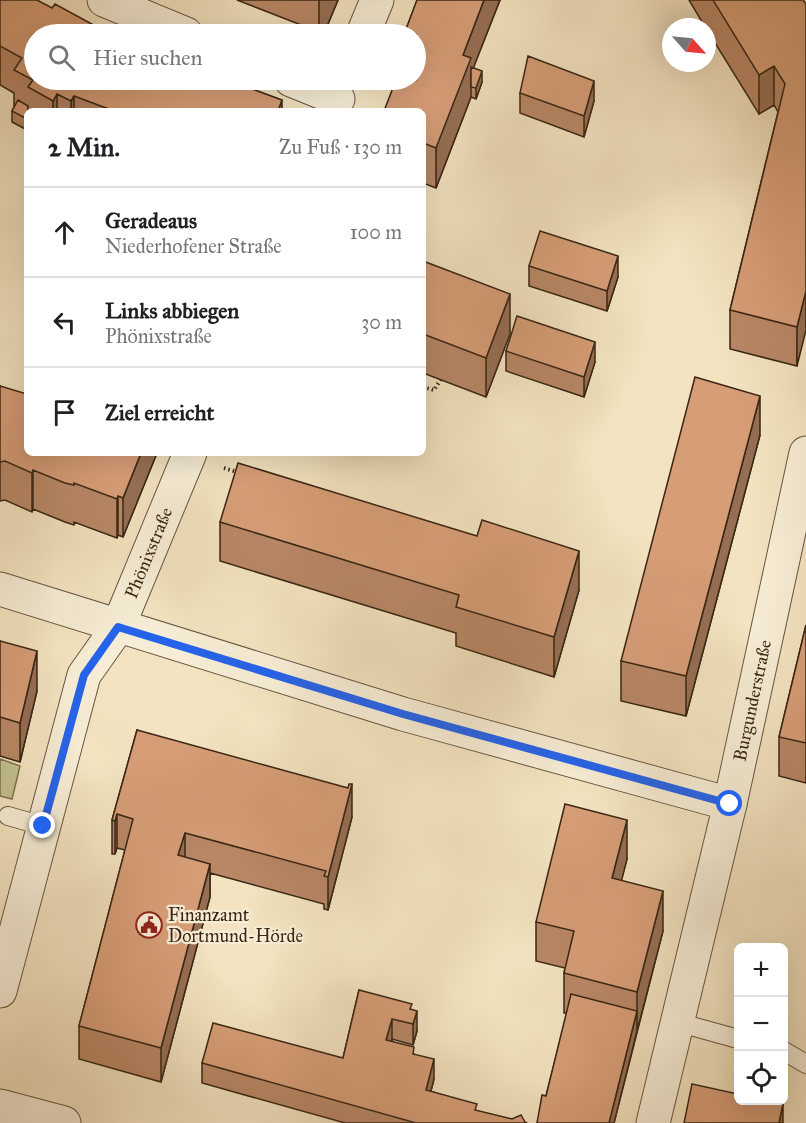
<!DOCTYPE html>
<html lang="de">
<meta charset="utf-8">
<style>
body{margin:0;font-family:"IM FELL Great Primer",serif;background:#f2f2f2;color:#202124}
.controls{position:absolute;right:18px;bottom:18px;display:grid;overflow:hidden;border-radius:9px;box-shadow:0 6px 24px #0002}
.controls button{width:54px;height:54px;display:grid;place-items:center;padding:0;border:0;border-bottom:2px solid #e0e0e0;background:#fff;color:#202124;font:30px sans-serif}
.compass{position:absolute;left:662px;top:18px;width:54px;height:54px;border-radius:50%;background:#fff;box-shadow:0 6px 24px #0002;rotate:117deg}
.stop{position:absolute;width:18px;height:18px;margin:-14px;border:4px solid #2563eb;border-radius:50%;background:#fff}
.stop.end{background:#2563eb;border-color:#fff;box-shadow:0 2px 6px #0008}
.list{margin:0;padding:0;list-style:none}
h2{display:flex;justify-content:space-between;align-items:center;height:78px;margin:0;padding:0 24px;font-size:26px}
h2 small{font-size:20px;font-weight:400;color:#757577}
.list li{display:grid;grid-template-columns:39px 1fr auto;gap:18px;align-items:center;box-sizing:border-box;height:90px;padding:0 24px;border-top:2px solid #e0e0e0}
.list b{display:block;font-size:22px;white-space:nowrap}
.list p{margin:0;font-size:20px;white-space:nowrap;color:#757577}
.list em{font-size:20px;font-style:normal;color:#757577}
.icon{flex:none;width:33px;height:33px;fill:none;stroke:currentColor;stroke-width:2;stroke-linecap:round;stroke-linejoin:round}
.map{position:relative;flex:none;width:806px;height:1123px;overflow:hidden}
.search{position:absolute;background:#fff;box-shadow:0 6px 24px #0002;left:24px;top:24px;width:402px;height:66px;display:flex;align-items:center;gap:15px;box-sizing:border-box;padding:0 21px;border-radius:33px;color:#757577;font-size:22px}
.panel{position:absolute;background:#fff;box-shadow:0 6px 24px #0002;left:24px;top:108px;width:402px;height:348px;border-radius:9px}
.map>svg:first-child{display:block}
.green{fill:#c2c18e;stroke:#7e7451;stroke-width:1.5}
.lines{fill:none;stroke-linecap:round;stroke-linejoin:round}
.service-casing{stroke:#68553f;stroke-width:20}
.minor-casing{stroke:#68553f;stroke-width:35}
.path{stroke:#392614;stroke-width:4;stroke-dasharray:1.5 3;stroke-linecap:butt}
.service{stroke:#f7edd6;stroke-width:18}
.minor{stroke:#f7edd6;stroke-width:33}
.wall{fill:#b88766;stroke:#392614;stroke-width:1.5}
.shaded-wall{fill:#966e53;stroke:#392614;stroke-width:1.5}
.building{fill:#d69d77;stroke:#392614;stroke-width:1.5}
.route{stroke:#2563eb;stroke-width:8}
.labels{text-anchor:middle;stroke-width:4.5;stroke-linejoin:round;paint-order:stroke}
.street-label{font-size:18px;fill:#392614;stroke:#f7edd6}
.poi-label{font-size:18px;fill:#392614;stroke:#f7edd6;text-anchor:start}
</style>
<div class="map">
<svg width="806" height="1123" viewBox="0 0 806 1123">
<rect width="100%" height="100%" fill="#f3e3c0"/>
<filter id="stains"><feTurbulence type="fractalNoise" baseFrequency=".00333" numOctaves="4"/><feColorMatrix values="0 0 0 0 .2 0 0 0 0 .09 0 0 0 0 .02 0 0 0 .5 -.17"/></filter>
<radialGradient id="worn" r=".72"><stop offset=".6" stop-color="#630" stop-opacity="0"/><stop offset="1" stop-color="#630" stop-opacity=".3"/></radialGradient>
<path class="green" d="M0 759 20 766 12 799 0 796Z"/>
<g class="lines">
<g class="service-casing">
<path id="service" d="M8 816 43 826
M677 1022 738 1039
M784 1051 806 1064"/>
</g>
<g class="minor-casing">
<g id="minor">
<path d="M104 0 186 34"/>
<path d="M363 34 377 0"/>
<path d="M291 80 338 99"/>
<path d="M0 589 403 714 730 804"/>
<path id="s1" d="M0 991 84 675 118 627 190 453"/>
<path d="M0 1106 64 1123"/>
<path id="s2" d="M653 1123 730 804 806 453"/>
</g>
</g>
<path class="path" d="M423 387 434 390 441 379
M224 468 240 473"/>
<use href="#service" class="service"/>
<use href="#minor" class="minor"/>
</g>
<path class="wall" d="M0 0 52 8 282 111H27V130L12 122V111L14 107V93L0 85Z
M237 0H338L325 31 319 32Z
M417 0H500L473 68 482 82 476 99 471 97 436 188 423 183V111L416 34H405V32Z
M689 0H803L797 366 730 349V310L778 112 774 105 759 114 707 30V27H705Z
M520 93 594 101 584 137 520 113Z
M423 261 510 334 486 397 423 373Z
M529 266 618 277 607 311 529 286Z
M506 351 595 362 584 397 506 371Z
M0 386 157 453 123 537 118 535 117 538 74 522V525L65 522 33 509 32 512 5 500 0 501Z
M760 435 686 716 621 701V661Z
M220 522 579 590 554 677 456 646V633L220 561Z
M806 625V783L779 776V737Z
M0 641 37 691 20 762 0 756Z
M137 730 352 817 328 910 324 909V904L210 873V897L161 1082 79 1059V1026L125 850 117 848 115 854H112V820Z
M627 859 621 881 663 931 614 1123H537L546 1096 567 1013H564V973L565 968 536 961V922Z
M359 990 412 1010 417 1031 413 1045 392 1039V1041L414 1054 434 1079 431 1091 477 1111 527 1123H345L202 1083V1063L343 1058Z"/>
<path class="shaded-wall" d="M319 0H338L325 31 319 32Z
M484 0H500L471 74V97L436 188V148L463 55Z
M774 66V105L759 114V75Z
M482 71V82L476 99V88Z
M594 81V101L584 137V116Z
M57 94V111H53V101Z
M74 96V111H71V101Z
M282 100V111H278Z
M618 256V277L607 311V291Z
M806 291V330L797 366V327Z
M510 294V334L486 397V358Z
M595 342V362L584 397V377Z
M760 396V435L686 716V676Z
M141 453H157L123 537V498Z
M33 470V509L32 512V473Z
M118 496V535L117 538V499Z
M579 551V590L554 677V637Z
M37 651V691L20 762V723Z
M352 784V817L328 910V877Z
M117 814V848L115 854V821Z
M627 820V859L612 918V878Z
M185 833V866L178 855Z
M210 864V897L161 1082V1048Z
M663 891V931L637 1031V992Z
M417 1011V1031L413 1045V1024Z
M637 1011V1031L614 1123H609Z
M392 1019V1039L386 1060V1040Z
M434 1059V1079L426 1110V1090Z
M783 1104V1123H779Z"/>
<path class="building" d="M0 0H37L52 8 55 4 110 34H34V80H228L282 100 278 111H114L74 96 71 101 57 94 53 101 28 87 33 80 14 70 22 58 0 46Z
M417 0H484L463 55 471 58 436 148 423 143V111H384L396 80H416V34H412L405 32Z
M713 0H803L806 4V291L797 327 730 310 785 84 774 66 759 75Z
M528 56 594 81 584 116 520 93Z
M471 67 482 71 476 88 471 87Z
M18 100 28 106 27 119 12 111Z
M540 231 618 256 607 291 529 266Z
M423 261 510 294 486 358 423 334Z
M517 316 595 342 584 377 506 351Z
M695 377 760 396 686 676 621 661Z
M0 386 27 394V453H141L123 498 118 496 117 499 74 483V485L65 483 33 470 32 473 5 461 0 462Z
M238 463 477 536 482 520 579 551 554 637 456 607 459 595 220 522Z
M806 625V743L779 737Z
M0 641 37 651 20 723 0 717Z
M137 730 348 788 349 784H352L328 877 324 876 326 871 185 833 178 855 210 864 161 1048 79 1026 133 819 117 814 115 821 112 820Z
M565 804 627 820 612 878 663 891 637 992 564 973 574 931 536 922Z
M359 990 412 1004 410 1009 417 1011 413 1024 392 1019 386 1040 414 1047 413 1054 434 1059 426 1090 477 1104 475 1110 512 1119 521 1115 525 1122 527 1123H416L202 1063 213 1023 343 1058Z
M571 994 637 1011 609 1123H537L542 1095 546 1096Z
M692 1084 738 1094V1101H768L783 1104 779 1123H684Z"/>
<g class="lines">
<path class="route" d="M43 826 84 675 118 627 403 714 730 804"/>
</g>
<defs>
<g id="civic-ring" transform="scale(1.35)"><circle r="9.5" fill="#f7edd6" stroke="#8f2418" stroke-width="1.5"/><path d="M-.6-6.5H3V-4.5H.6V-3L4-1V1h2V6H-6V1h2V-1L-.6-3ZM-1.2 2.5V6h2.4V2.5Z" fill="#8f2418"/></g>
</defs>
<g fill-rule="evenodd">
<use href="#civic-ring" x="149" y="925"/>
</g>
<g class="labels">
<g class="street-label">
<text dy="6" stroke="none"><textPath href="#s1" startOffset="466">Phönixstraße</textPath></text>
<text dy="6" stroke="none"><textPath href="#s2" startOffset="434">Burgunderstraße</textPath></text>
</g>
<g class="poi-label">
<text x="168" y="921">Finanzamt<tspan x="168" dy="21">Dortmund-Hörde</tspan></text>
</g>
</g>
<rect width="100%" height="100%" filter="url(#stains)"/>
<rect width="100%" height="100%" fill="url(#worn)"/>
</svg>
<div class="controls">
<button>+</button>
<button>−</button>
<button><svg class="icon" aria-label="locate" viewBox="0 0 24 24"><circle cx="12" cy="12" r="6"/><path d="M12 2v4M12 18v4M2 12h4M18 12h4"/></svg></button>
</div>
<svg class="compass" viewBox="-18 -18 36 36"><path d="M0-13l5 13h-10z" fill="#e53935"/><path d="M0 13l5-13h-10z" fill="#757577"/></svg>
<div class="stop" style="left:730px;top:804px"></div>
<div class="stop end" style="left:43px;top:826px"></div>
<div class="search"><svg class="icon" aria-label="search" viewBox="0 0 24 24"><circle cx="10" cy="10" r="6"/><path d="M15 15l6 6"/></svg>Hier suchen</div>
<section class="panel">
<h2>2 Min.<small>Zu Fuß · 130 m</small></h2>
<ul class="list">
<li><svg class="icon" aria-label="ahead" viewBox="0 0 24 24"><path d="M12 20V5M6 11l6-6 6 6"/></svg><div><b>Geradeaus</b><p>Niederhofener Straße</p></div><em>100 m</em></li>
<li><svg class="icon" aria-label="left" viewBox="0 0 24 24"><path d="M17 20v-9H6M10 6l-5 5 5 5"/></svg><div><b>Links abbiegen</b><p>Phönixstraße</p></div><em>30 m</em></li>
<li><svg class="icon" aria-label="arrive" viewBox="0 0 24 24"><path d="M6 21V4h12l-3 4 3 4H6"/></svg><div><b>Ziel erreicht</b></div></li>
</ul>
</section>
</div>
